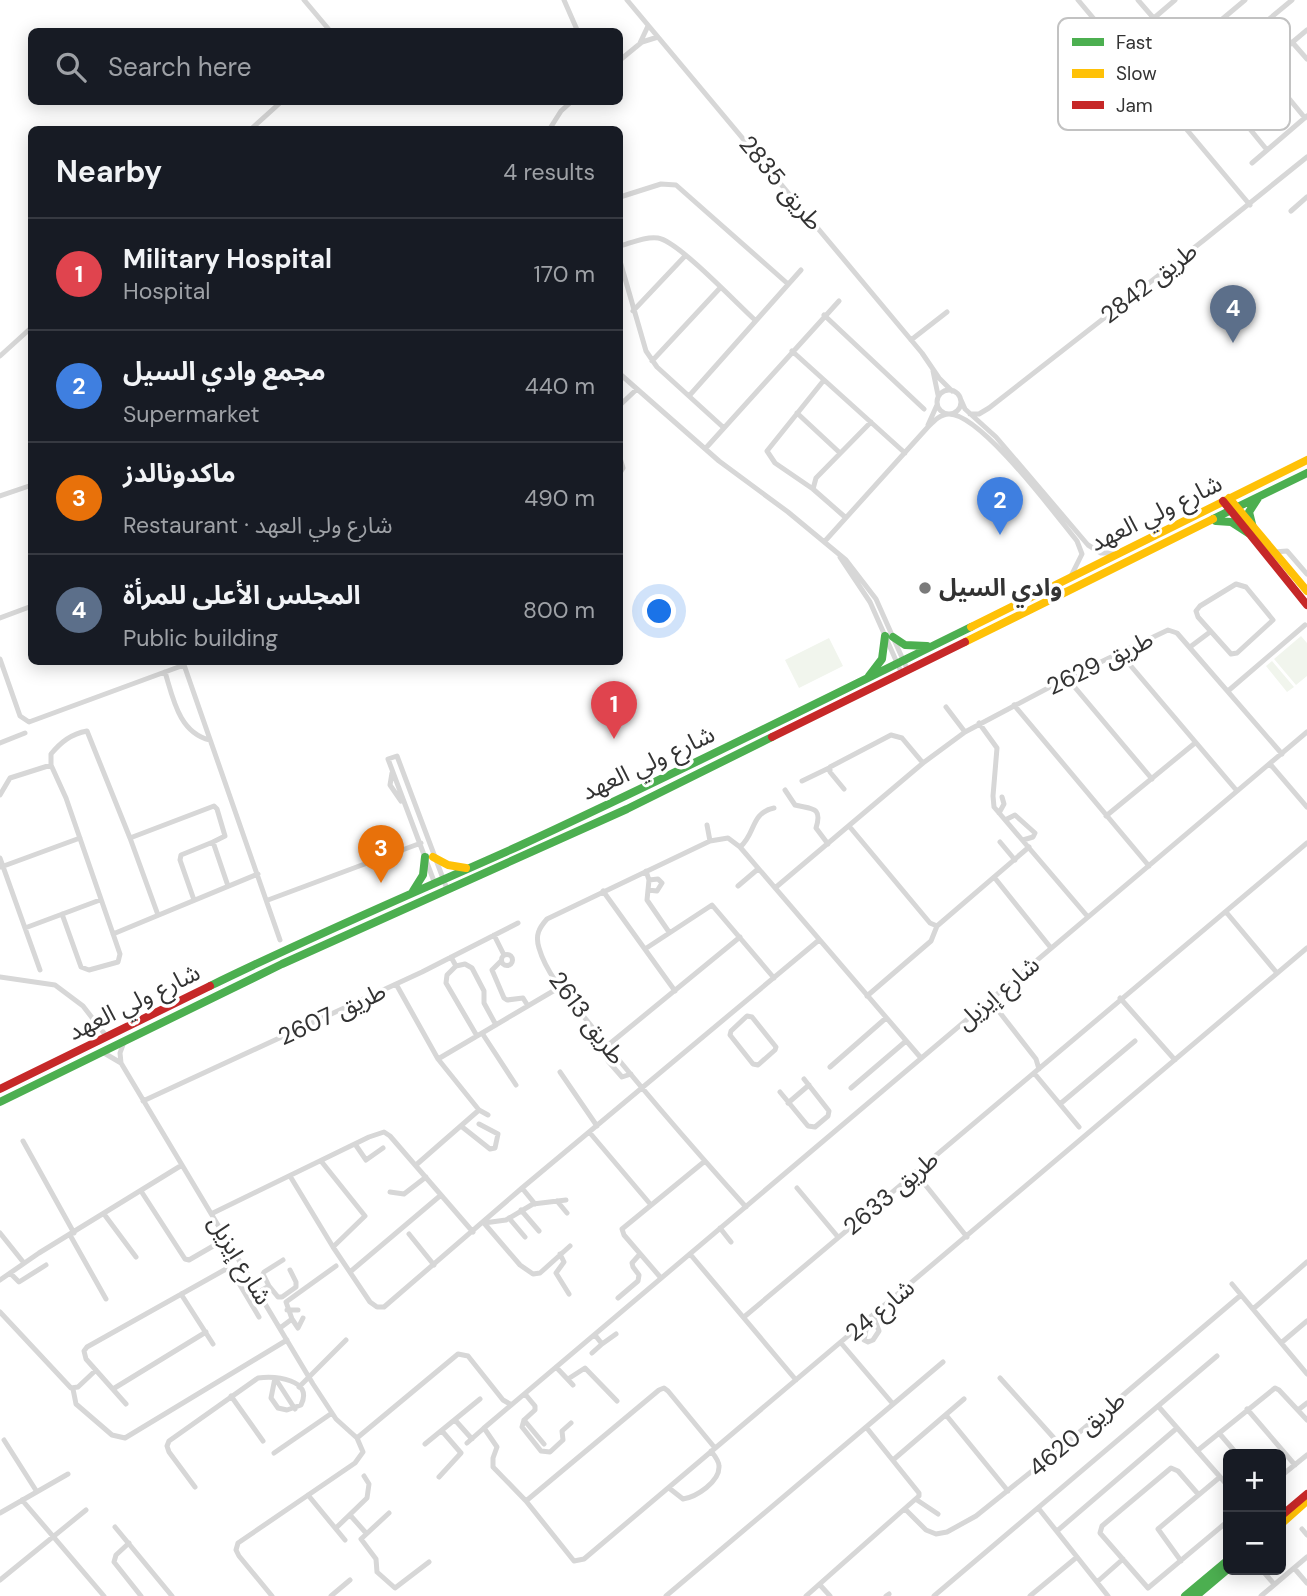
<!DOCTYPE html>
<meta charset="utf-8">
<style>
body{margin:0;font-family:"DM Sans","Noto Sans Arabic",sans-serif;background:#242831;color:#f1f3f6}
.controls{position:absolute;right:21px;bottom:21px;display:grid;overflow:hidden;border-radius:10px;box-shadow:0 4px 18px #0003}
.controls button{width:63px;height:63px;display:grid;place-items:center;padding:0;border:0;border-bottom:2px solid #363941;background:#171b24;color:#f1f3f6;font:35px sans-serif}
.you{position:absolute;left:660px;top:612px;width:24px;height:24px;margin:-18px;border:5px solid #fff;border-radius:50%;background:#1a73e8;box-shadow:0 0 0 10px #1a73e833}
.badge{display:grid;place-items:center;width:46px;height:46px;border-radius:50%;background:#7a7a7a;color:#fff;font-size:23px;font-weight:700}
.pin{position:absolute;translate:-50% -58px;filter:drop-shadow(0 2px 4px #0008)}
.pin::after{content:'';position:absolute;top:37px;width:24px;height:21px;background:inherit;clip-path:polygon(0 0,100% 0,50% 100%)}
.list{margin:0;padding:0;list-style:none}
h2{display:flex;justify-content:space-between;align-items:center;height:91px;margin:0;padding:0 28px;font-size:30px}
h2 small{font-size:23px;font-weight:400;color:#9ea1a6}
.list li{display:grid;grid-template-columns:46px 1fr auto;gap:21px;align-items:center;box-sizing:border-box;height:112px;padding:0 28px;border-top:2px solid #363941}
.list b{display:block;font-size:26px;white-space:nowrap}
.list p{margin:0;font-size:23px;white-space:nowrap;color:#9ea1a6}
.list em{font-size:23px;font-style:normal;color:#9ea1a6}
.icon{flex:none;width:38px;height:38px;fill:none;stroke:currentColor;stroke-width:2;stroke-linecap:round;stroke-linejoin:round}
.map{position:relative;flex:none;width:1307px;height:1596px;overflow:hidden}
.search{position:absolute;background:#171b24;box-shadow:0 4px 18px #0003;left:28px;top:28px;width:595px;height:77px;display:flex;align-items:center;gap:18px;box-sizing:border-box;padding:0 24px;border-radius:10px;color:#9ea1a6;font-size:26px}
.panel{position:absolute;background:#171b24;box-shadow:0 4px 18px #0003;left:28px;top:126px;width:595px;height:539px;border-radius:10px}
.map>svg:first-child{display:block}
.green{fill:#f1f5ed}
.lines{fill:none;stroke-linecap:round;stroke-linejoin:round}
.street{stroke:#d7d7d7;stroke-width:5}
.fast{stroke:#4caf50;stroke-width:8}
.slow{stroke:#ffc107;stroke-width:8}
.jam{stroke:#c62828;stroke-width:8}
.poi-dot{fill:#7a7a7a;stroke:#fff;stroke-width:2.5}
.labels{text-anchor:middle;stroke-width:7;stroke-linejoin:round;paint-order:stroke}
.street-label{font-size:24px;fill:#333;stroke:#fff}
.poi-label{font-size:24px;font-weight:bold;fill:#333;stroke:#fff;text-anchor:start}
.key{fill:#fff;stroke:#c2c2c2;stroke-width:2}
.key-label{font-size:19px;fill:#333}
</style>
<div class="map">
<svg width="1307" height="1596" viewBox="0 0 1307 1596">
<rect width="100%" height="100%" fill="#fff"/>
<path class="green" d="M1301 636 1307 643V676L1296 685 1274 659Z
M829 638 843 666 799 688 785 660Z
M1272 661 1294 687 1287 692 1266 666Z"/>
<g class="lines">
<path class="street" d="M304 0 331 32
M564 0 578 32
M627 0 922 353 939 378 952 391
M1078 0 1250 205
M1138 0 1183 52
M1154 18 1175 0
M1292 42 1307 59
M640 43 648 26
M620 60 642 42 658 37
M1165 67 1245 0
M1263 67 1305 118
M1205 74 1267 150
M1225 99 1307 30
M1166 105 1292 0
M250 130 281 102
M549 130 561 111 571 102
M1252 163 1307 116
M620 197 661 184 676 185 788 284
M1291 211 1307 197
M620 246C631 243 646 236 658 238 678 241 737 304 755 320
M620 261 646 351 657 367 724 428
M633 311 685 256
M824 315 924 409
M911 340 947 312
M792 351 905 453
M0 356 32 327
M652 361 720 288
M933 371 938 395
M620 374 719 461 788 512 846 560 876 599 908 671
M824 380 767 451 775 463 813 489 845 517
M937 402a12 12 0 1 1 24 0a12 12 0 1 1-24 0Z
M689 396 801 270
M961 400 965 409 996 437 1088 545 1101 553H1113
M620 405 637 389
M797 413 840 453
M970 414H979L989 408 1204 240 1307 157
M928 425 937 405
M705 449 839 301
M620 458 623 468 620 473
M813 489 816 478 871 422
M0 496 32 485
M825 541 927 428C933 422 940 414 949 414 981 414 1055 514 1077 541L1082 554 1072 574
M1274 552 1287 551 1307 574
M840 557 870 602 902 674
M1236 584 1246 587 1273 620 1237 653 1231 654 1198 617 1196 611 1200 606Z
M0 618 32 606
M1190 647 1210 632
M1119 652 1237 791
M0 659 20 716 29 722 184 665
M183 662 280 940
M165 672C173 698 179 733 210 740
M1067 678 1152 779
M1228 691 1305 625
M1014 705 1149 866
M946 707 965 732
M979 723 997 748 993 796 994 807 1088 917
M0 743 25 733
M1270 764 1307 807
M392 773 390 785 401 801
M802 781 829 768
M844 789 830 772V767L891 735 902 738 923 763
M785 790 795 805C811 809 823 806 816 828L828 844
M0 795 10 778 51 765
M999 813 1004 804 1002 797
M1106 816 1195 743
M1005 820 1015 815 1035 833 1033 837 1023 840
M707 825 710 841
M849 826 930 923 937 926 1029 847
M130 838 214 806 217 809 225 836 213 842
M1000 842 1015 860
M740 847C756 834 750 813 774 808
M0 858 40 970
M1 867 80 838
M646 871 649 880 647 900 669 932
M994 877 1051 948
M435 884 388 759 397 756 447 889
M738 886 758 869
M775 888 923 763 965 732 1067 678 1168 630 1177 633 1282 754
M648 890 657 891 662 883 658 879 649 880
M603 891 675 991
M194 900 180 860 181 855 213 842 228 886
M268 900 421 843
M1226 912 1277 973
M62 914 81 967 89 970 118 962 120 954 66 798 51 765V754C61 742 71 734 87 731L130 838 158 915
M25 928 100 900
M113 934 258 874
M494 935 504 955
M645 949 712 905 774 978
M501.5 960a5.5 5.5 0 1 1 11 0a5.5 5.5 0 1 1-11 0Z
M451 957 456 966 447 975 446 983 477 1036
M501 961 492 970 504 998 507 1000 523 998 528 1006
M456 966 465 964 472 968 484 991V1003L496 1025
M0 977 55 985 83 1006 107 1037
M396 984 438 1059 479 1110 488 1115
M867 996 931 941 937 926
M1120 998 1175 1060
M990 1000 1036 1059 1039 1069
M747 1016 752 1017 776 1047 775 1050 758 1065 753 1064 730 1035 731 1031Z
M482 1033 516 1085
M607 1046 740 937
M612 1051 608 1061 622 1077 631 1074
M104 1053 121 1063 313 1384 336 1419 357 1438 363 1452 355 1463 238 1543 236 1550 239 1556 272 1596
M438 1059 560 987
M121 1063 120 1053 124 1042
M830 1067 886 1018
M560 1072 597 1126
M1034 1073 1079 1127
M851 1088 906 1041
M780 1092 808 1126 815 1127 828 1116 829 1111 804 1079
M143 1101 422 972 518 923
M788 1103 809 1085
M1060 1104 1135 1041
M461 1126 490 1149 495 1148 498 1134 479 1124
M590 1133 651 1205
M23 1141 74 1233
M355 1144 366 1160 383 1148
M321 1161 365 1216 333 1247
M416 1165 479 1110
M915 1172 967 1237
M290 1176 333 1247 370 1302 377 1307H384L522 1188 819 940
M522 1188 535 1204
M797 1188 838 1237
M141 1191 185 1259 189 1260 227 1238
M390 1192 404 1194 426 1177
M557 1201 567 1213
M746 1207C692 1147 639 1086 589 1023 571 1001 547 976 539 948 535 935 539 928 547 919L710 841 728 838 740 847 921 1058
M521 1210 539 1231
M213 1213 369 1137 384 1132 390 1136 473 1232
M104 1214 136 1257
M509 1218 525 1237
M484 1223 520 1265 533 1274 540 1273 570 1246
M484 1223 506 1220 533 1204 566 1200
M720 1228 731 1242
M0 1233 24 1263
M409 1234 434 1265
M70 1235 106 1299
M560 1254 564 1262 556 1273 569 1294
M690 1254 796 1380
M350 1272 441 1195
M10 1273 19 1282 46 1265
M661 1278 624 1235 622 1229 705 1161
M0 1280 39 1253 182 1165
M1232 1284 1307 1374
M269 1286 263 1274 264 1272 283 1260
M259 1292 269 1286 278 1297H282L296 1287V1282L290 1270
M181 1294 213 1344
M618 1298 638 1281 639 1275 633 1267 632 1263 640 1254
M1253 1309 1307 1262
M287 1310H298
M0 1312 71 1388 78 1387 96 1370
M744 1317 1307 843
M292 1319 286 1302 336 1266
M862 1325 866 1330 864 1340 868 1342 873 1340 879 1331 873 1315
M280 1328 292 1319 298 1328 303 1318
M595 1335 602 1344 616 1334
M841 1343 893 1404
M1281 1343 1307 1321
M592 1353 602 1344
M556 1367 573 1385
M275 1378 295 1409
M1000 1378 1062 1447
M568 1379 585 1368 617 1401
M299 1387 346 1340
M73 1389 76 1404 112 1435 125 1438 287 1340
M113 1389 206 1332
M525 1394 535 1406V1410L524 1420 522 1427 541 1451 550 1452 563 1440 562 1431 571 1423
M231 1396 263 1441
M126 1404 86 1359 84 1351 87 1347 226 1269 237 1280 259 1317
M1158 1406 1228 1486
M1247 1409 1295 1465
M1298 1410 1307 1403
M946 1415 1008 1491
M455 1420 472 1439
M524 1420 544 1444
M1219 1433 1237 1454
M357 1438 458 1354 468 1356 503 1400 510 1404
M4 1440 37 1492
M467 1443 484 1428
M425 1444 480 1399
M715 1448 668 1391 664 1388 659 1390 526 1501 574 1561 584 1559 1307 948
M1197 1451 1275 1388 1279 1390 1307 1420
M274 1453 332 1413
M893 1460 964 1399
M1281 1476 1307 1455
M439 1477 461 1453 442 1431
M195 1487 169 1452 167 1446 169 1441 258 1378C275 1376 314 1379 301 1405L287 1410 278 1408 271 1398 275 1378
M669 1488 683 1499C696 1497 720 1482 719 1466 719 1461 715 1456 711 1451
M1198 1494 1178 1471 1171 1468 1102 1526 1100 1533 1148 1588 1228 1521
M308 1495 345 1540
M22 1500 104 1596
M917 1500 938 1514
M526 1501 493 1467V1458L497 1447 484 1428 1307 732
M1039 1509 1108 1596
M906 1510 926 1530 936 1534 947 1532 976 1516 1062 1447 1241 1295
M0 1513 68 1474
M389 1513 361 1539 376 1559 377 1572 395 1588 429 1562
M350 1515 366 1533
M115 1527 172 1596
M336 1528 367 1498 369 1484 364 1476
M1302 1529 1307 1535
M1057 1531 1177 1428
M129 1543 116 1555 114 1562 141 1596
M1181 1561 1158 1529 1220 1477
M1294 1568 1307 1583
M1262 1570 1274 1584
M0 1580 86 1510
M1097 1582 1123 1559
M820 1585 830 1596
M331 1596 350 1580
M666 1596 943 1362
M806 1596 919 1496V1493L866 1427
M886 1596 889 1594
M934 1596 1217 1356
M1030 1596 1077 1557
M1261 1596 1307 1557"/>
<path class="fast" d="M1213 519 1307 473
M1216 521 1231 522 1248 533
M1253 528 1249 512 1258 498
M893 637 905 645 927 646
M869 676 882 659 885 636
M413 891 423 875 425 857
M210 986C312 936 416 892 519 846 671 776 821 701 971 627
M0 1102 282 964 627 809 772 737
M1185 1596 1228 1560
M1196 1596 1228 1569"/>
<path class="slow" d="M1229 498 1307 591
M971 627 1307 460
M965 642 1213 519
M433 857 448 865 466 868
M1281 1524 1307 1501"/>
<path class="jam" d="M1223 501 1307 605
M772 737 965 642
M0 1089 210 986
M1281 1516 1307 1494"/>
</g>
<circle class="poi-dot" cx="925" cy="588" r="7"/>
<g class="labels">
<g class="street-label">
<text transform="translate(781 183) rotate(50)" y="8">طريق 2835</text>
<text transform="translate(1149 283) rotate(-38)" y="8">طريق 2842</text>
<text transform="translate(1156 513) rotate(-26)" y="8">شارع ولي العهد</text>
<text transform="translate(1100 663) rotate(-26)" y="8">طريق 2629</text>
<text transform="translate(648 763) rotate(-25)" y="8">شارع ولي العهد</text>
<text transform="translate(998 993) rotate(-40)" y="8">شارع إيزيل</text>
<text transform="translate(134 1002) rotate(-26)" y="8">شارع ولي العهد</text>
<text transform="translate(332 1014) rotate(-25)" y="8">طريق 2607</text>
<text transform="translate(587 1018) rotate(53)" y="8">طريق 2613</text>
<text transform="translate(891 1193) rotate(-40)" y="8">طريق 2633</text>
<text transform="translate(240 1260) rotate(59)" y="8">شارع إيزيل</text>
<text transform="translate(880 1310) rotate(-40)" y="8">شارع 24</text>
<text transform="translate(1077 1434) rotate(-40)" y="8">طريق 4620</text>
</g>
<g class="poi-label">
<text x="939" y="596">وادي السيل</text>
</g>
</g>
<rect x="1058" y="18" width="232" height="112" rx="10" class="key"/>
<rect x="1072" y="38" width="32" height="8" fill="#4caf50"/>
<rect x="1072" y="69" width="32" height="9" fill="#ffc107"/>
<rect x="1072" y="101" width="32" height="8" fill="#c62828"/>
<g class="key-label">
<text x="1116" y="49">Fast</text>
<text x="1116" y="80">Slow</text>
<text x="1116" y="112">Jam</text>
</g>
</svg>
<div class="controls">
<button>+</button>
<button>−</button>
</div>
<div class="you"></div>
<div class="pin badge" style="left:614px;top:739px;background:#e0444e">1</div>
<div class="pin badge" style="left:1000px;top:535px;background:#3f7fe0">2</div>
<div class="pin badge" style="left:381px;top:883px;background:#e8710a">3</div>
<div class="pin badge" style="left:1233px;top:343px;background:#5c6f8a">4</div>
<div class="search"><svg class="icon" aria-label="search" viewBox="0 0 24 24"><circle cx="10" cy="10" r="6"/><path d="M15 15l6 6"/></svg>Search here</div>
<section class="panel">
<h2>Nearby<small>4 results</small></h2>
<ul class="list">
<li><span class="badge" style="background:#e0444e">1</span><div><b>Military Hospital</b><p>Hospital</p></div><em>170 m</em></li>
<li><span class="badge" style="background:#3f7fe0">2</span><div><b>مجمع وادي السيل</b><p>Supermarket</p></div><em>440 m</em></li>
<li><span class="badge" style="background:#e8710a">3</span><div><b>ماكدونالدز</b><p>Restaurant · شارع ولي العهد</p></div><em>490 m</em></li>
<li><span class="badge" style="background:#5c6f8a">4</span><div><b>المجلس الأعلى للمرأة</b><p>Public building</p></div><em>800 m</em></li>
</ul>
</section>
</div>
